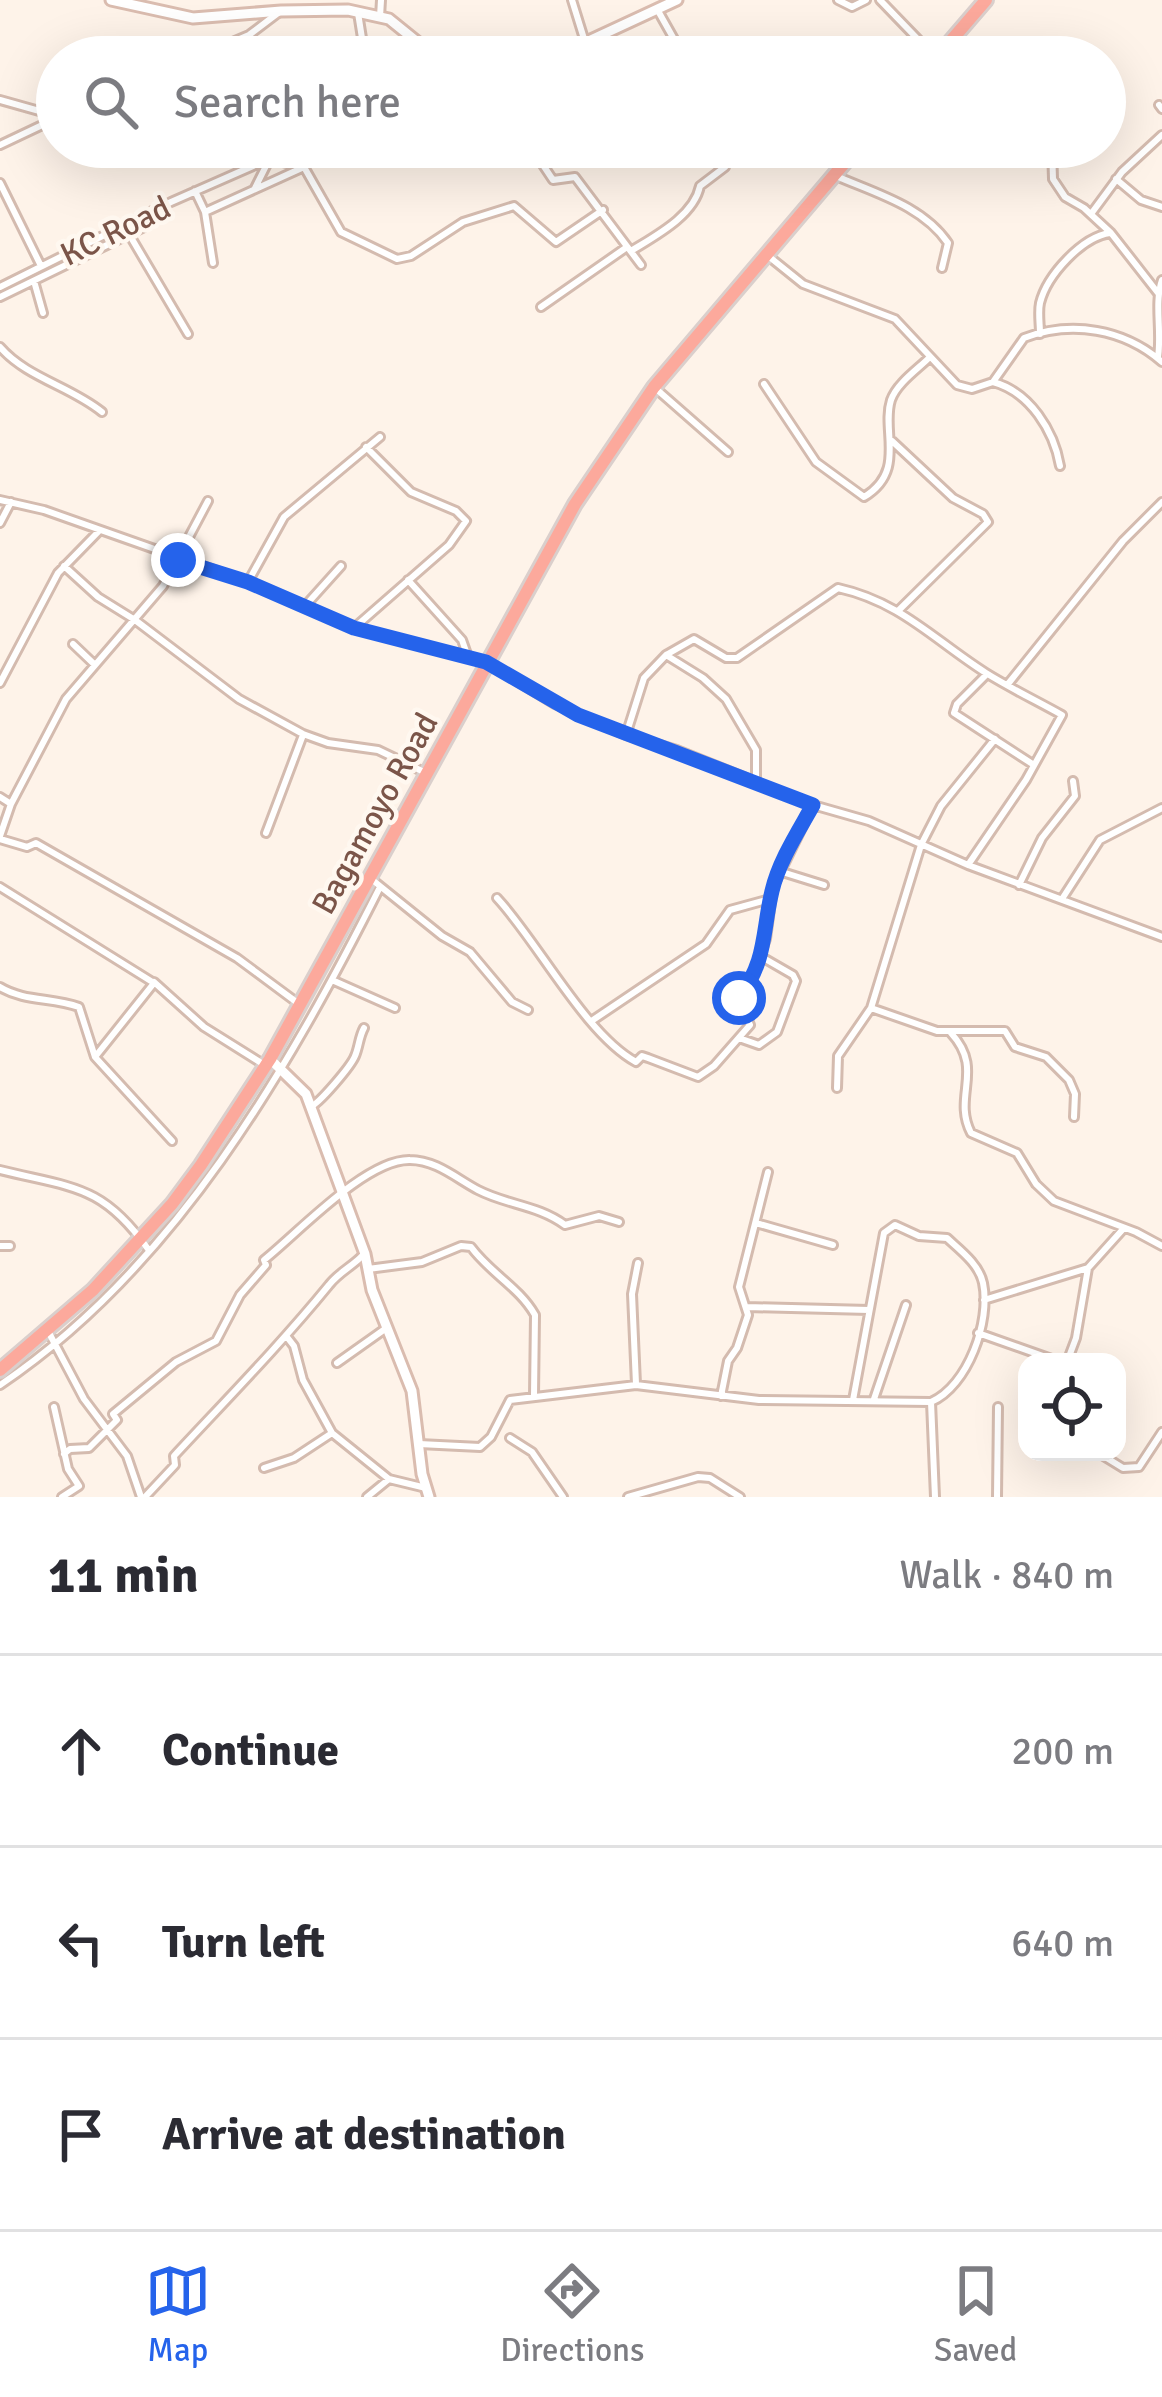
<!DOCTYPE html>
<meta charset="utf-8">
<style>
body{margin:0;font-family:Signika,sans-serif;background:#f7f7f7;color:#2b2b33}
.controls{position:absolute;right:36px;bottom:36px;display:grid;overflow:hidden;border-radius:24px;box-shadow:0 12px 48px #0002}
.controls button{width:108px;height:108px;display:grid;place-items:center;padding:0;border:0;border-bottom:3px solid #e1e1e2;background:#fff;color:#2b2b33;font:60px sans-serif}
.stop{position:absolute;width:36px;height:36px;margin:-27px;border:9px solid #2563eb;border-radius:50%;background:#fff}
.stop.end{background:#2563eb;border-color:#fff;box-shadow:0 3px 12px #0008}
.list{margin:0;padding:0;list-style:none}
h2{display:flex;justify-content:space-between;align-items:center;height:156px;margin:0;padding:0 48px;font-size:51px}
h2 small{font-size:39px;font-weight:400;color:#7c7c81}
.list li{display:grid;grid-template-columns:78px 1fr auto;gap:36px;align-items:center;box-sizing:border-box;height:192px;padding:0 48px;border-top:3px solid #e1e1e2}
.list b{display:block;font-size:45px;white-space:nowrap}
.list em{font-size:39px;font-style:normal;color:#7c7c81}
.icon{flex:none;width:66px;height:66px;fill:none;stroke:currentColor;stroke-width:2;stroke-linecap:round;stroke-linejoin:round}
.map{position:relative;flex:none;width:1162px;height:1497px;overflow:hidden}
.search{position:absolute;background:#fff;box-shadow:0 12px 48px #0002;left:36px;right:36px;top:36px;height:132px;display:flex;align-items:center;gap:30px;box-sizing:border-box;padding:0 42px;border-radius:66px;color:#7c7c81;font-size:45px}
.sheet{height:732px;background:#fff}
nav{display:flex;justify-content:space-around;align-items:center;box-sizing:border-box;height:168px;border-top:3px solid #e1e1e2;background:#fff;font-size:33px;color:#7c7c81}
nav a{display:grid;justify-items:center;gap:6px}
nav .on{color:#2563eb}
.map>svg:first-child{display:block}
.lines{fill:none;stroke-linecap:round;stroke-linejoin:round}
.street-casing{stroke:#d4bbaf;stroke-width:12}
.secondary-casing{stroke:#dabcaf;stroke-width:15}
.highway-casing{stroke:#dacfcc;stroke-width:18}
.street{stroke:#fff;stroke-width:6}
.secondary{stroke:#fff;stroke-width:9}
.highway{stroke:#fca99c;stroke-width:12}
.route{stroke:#2563eb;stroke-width:15}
.labels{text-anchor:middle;stroke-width:9;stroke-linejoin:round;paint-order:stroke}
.street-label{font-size:33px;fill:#7b5549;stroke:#fff8f0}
</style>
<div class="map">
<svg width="1162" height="1497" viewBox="0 0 1162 1497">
<rect width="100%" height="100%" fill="#fef3e9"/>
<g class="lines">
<g class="street-casing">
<path id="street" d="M572 0 585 42
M838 0 852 7 866 0
M880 0 935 57
M657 9 684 57
M358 13 365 57
M380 17 381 0
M363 43 383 57
M197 57 249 35 278 13
M0 100 57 116
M1159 105 1162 109
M0 145 57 118
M263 147 269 159 304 167 341 232 397 259 411 256 463 222 514 206 556 242 603 210
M531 147 553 180 575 177 641 265
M1052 147 1053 179 1065 197 1084 208 1111 233 1158 293
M836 176C875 193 923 206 948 243L942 268
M1116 179 1141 200 1162 207
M0 183 41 266
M255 188 268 162
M195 191 205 212 213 263
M205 212 304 167 318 147
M1091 214 1122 172 1162 135
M129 234 188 334
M631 251C655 236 694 216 700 186L725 167 707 147
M767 255 803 284 895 319 957 385 972 389 993 382 1024 338C1072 320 1124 329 1162 362
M34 281 43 313
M0 287 171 202 296 147
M0 297 144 227 152 211
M541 307 627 247
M1040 334C1040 324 1038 312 1040 303 1047 275 1082 237 1110 233
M0 347C27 378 70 386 102 412
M1158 357C1162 331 1154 304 1162 280
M993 382C1030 392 1054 431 1060 466
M764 384 816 462 864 497C907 471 881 431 891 400 897 383 918 369 930 357
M654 387 728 452
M892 441 953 498 983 514 988 522 899 610
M0 500 44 510 248 582 354 628 486 662 555 704 626 735 677 750 813 805 869 821 968 865 1162 937
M0 523 11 502
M64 566 98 597 135 620 239 699 303 734 328 743 378 750 424 772
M408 580 462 640 468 657
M248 582 284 517 380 437
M305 606 341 566
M354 628 449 545 466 521 456 511 411 492 366 447
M73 644 95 665
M666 655 703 678 726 699 756 750V782
M986 675 957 704 954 713 1034 765
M0 683 58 573 99 531
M1008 684 1123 541 1162 502
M626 735 644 678 666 655 694 639 726 658H737L838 588C901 602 934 640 986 673 1010 688 1037 701 1062 715L1026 780 968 865
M0 797 11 804
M266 833 303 735
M0 836 11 804 66 699 163 586 208 501
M0 839 27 847 36 843 237 958 299 1004
M779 871 824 885
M370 878 442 936 470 952 512 1002 528 1010
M1019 885 1042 838 1075 796 1073 781
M0 887 154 983 95 1057 79 1007C52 997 25 1002 0 987
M497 898C538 942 585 1034 636 1062L642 1056 648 1058 698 1077 714 1066 750 1025 739 998 752 978 766 939 773 887 813 805
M1062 899 1100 840 1162 808
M332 980 395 1008
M154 982 204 1027 263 1064
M871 1008 937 1031H1005L1015 1047 1046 1057 1069 1080 1075 1094 1074 1117
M593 1020 706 944 730 910 770 899
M951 1033C985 1070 952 1096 971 1133L1017 1153 1036 1184 1054 1201 1136 1232 1162 1246
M739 1038 759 1045 777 1032 796 981 793 975 760 956
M95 1057 172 1141
M837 1088 838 1056 871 1008 921 845 941 806 995 739
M310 1107C319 1104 351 1066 355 1056 359 1047 359 1037 364 1028
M0 1170C72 1188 102 1184 148 1249
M756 1223 833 1245
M0 1246H10
M368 1269 422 1262 461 1246 471 1247C490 1273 519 1287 535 1315L534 1395
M984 1300 1088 1268 1124 1228
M747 1307 869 1310
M48 1331 84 1399 127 1456 141 1497
M978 1333 1060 1362
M287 1337 294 1346 303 1380 332 1433 389 1479
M1067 1362 1076 1338 1088 1268
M337 1363 385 1329
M636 1384 632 1294 638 1263
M0 1385C174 1268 288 1070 380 887
M721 1396 728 1361 737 1348 748 1315 739 1287 768 1172
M874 1399 906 1305
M931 1402 935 1497
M54 1407 68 1469 79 1486 62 1497
M510 1438 532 1452 563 1497
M419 1444 480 1447 491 1437 510 1400 636 1385 759 1400 931 1402C968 1386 991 1321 983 1283 979 1264 960 1250 947 1238L919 1236 895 1225 884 1233 853 1400
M1097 1452 1123 1468 1139 1467 1162 1432
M64 1454 70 1449 89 1448 117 1420 113 1414 176 1362 216 1341 240 1295 266 1265 264 1260C298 1233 366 1159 410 1160 436 1160 457 1179 478 1190 507 1205 538 1205 565 1225L599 1216 619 1222
M264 1468 294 1458 332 1433
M145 1497 175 1465 174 1456C227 1399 280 1345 329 1285 339 1272 353 1266 363 1255
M367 1497 389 1479 426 1488
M628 1497 698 1477 710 1478 740 1497
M997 1497 998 1407"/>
</g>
<g class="secondary-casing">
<path id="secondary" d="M111 0 193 18 281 11 348 10 389 19 436 57
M554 57 677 0
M270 1059 306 1094 365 1254 372 1290 412 1391 422 1474 429 1497"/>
</g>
<g class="highway-casing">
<path id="highway" d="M937 57 986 0
M0 1370 93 1290 172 1204 201 1165 270 1059 575 504 654 387 858 147"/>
</g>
<use href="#street" class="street"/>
<use href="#secondary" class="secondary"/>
<use href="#highway" class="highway"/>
</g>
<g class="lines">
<path class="route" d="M178 560 248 582 354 628 486 662 578 715 813 805C798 832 779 861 772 891 762 933 767 960 739 998"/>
</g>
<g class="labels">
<g class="street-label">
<text transform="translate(115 230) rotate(-26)" y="12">KC Road</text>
<text transform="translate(374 813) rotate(-61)" y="12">Bagamoyo Road</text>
</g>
</g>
</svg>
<div class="controls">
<button><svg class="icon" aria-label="locate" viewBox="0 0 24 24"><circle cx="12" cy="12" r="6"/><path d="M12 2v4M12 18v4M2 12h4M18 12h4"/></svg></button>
</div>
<div class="stop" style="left:739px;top:998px"></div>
<div class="stop end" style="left:178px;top:560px"></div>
<div class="search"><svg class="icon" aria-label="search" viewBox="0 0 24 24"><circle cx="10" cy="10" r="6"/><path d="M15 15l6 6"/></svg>Search here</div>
</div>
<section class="sheet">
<h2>11 min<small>Walk · 840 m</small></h2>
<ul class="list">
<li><svg class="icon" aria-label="ahead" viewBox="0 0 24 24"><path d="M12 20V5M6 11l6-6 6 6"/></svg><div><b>Continue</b></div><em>200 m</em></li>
<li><svg class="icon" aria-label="left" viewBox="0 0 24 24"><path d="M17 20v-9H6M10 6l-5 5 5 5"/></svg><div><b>Turn left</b></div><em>640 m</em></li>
<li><svg class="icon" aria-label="arrive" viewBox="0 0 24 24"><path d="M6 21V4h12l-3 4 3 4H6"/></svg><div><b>Arrive at destination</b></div></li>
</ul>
</section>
<nav>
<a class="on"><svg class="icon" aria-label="map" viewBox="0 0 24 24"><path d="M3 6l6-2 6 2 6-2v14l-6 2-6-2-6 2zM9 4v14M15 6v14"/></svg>Map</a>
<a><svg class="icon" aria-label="directions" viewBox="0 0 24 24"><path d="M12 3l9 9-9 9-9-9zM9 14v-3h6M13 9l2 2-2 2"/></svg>Directions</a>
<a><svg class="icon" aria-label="saved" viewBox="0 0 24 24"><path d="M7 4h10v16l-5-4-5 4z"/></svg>Saved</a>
</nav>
